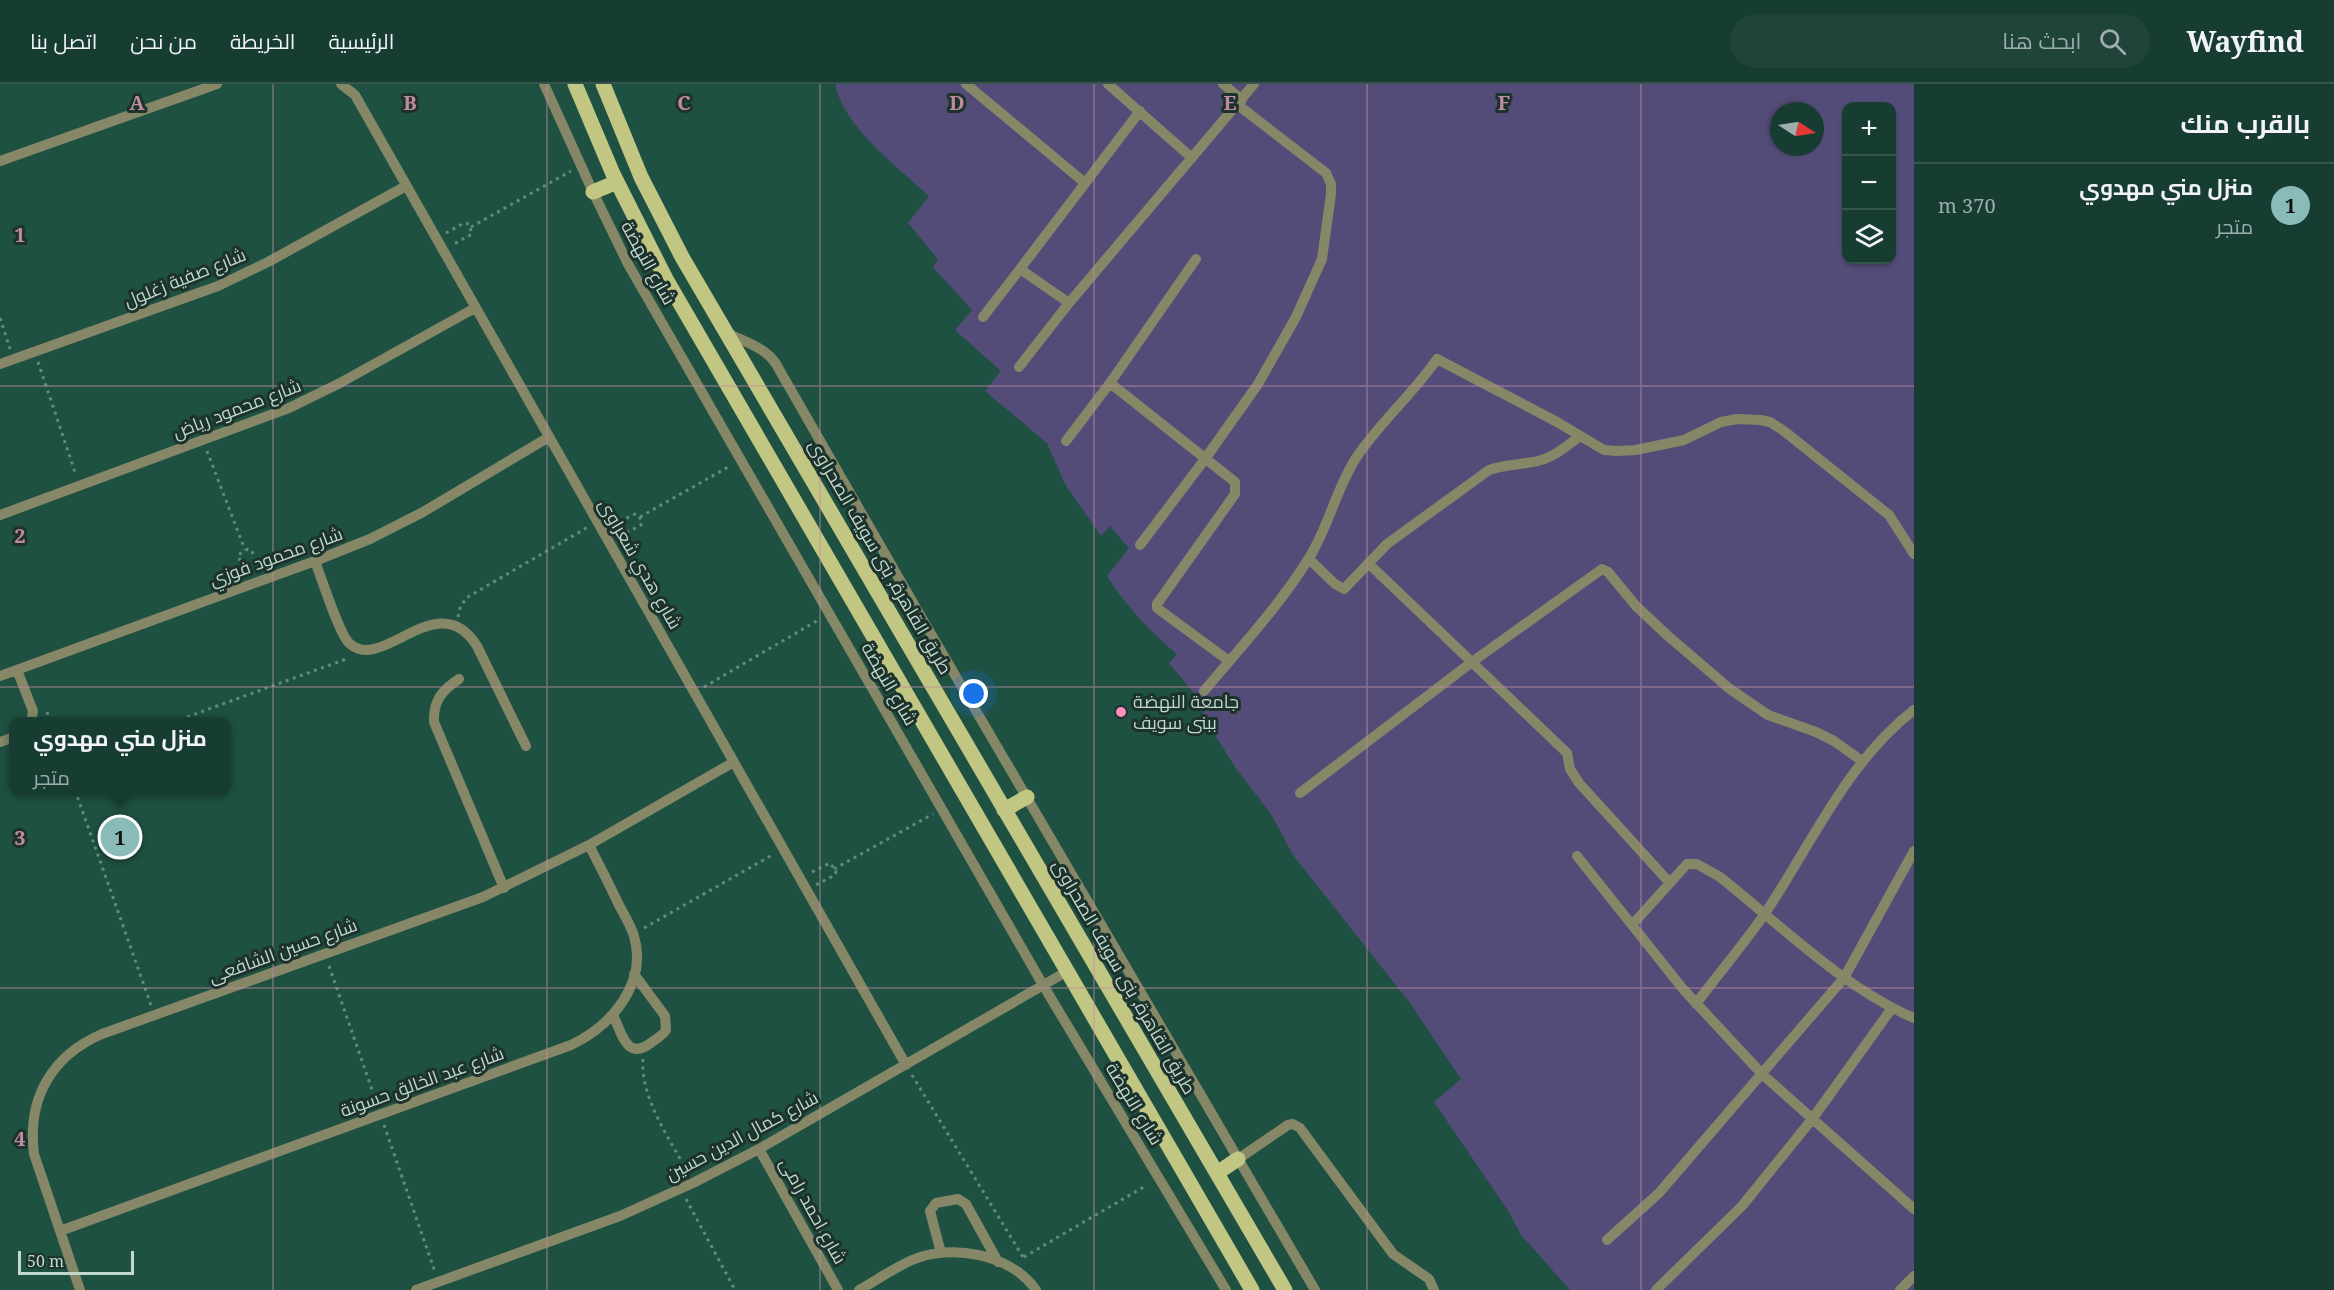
<!DOCTYPE html>
<html lang="ar">
<meta charset="utf-8">
<style>
body{margin:0;font-family:"Noto Serif",Cairo,serif;background:#20443a;color:#f1f3f6;direction:rtl}
.controls{position:absolute;right:18px;top:18px;display:grid;overflow:hidden;border-radius:12px;box-shadow:0 2px 4px #0004}
.controls button{width:54px;height:54px;display:grid;place-items:center;padding:0;border:0;border-bottom:2px solid #36564d;background:#173d32;color:#f1f3f6;font:30px sans-serif}
.compass{position:absolute;left:1770px;top:18px;width:54px;height:54px;border-radius:50%;background:#173d32;box-shadow:0 2px 4px #0004;rotate:102deg}
.scale{position:absolute;left:18px;bottom:15px;width:116px;box-sizing:border-box;padding-left:6px;border:3px solid #bfd9cf;border-top:0;font-size:16px;line-height:21px;white-space:nowrap;color:#bfd9cf;-webkit-text-stroke:4px #1d322b;paint-order:stroke}
.you{position:absolute;left:974px;top:610px;width:21px;height:21px;margin:-15px;border:4px solid #fff;border-radius:50%;background:#1a73e8;box-shadow:0 0 0 9px #1a73e833}
.badge{display:grid;place-items:center;width:39px;height:39px;border-radius:50%;background:#8bbbb9;color:#111;font-size:20px;font-weight:700}
.pin{position:absolute;translate:-50% -50%;border:3px solid #fff;box-shadow:0 2px 6px #0006}
.popup{position:absolute;left:9px;top:633px;width:222px;height:78px;box-sizing:border-box;display:grid;place-content:center;border-radius:12px;background:#173d32;filter:drop-shadow(0 2px 4px #0005);font-size:20px;white-space:nowrap;color:#9eaeac}
.popup b{font-size:22px;color:#f1f3f6}
.popup::after{content:'';position:absolute;left:50%;top:100%;margin-left:-12px;border:12px solid transparent;border-top-color:#173d32}
.list{margin:0;padding:0;list-style:none}
h2{display:flex;justify-content:space-between;align-items:center;height:78px;margin:0;padding:0 24px;font-size:26px}
h2 small{font-size:20px;font-weight:400;color:#9eaeac}
.list li{display:grid;grid-template-columns:39px 1fr auto;gap:18px;align-items:center;box-sizing:border-box;height:84px;padding:0 24px;border-top:2px solid #36564d}
.list b{display:block;font-size:22px;white-space:nowrap}
.list p{margin:0;font-size:20px;white-space:nowrap;color:#9eaeac}
.list em{font-size:20px;font-style:normal;color:#9eaeac}
.icon{flex:none;width:33px;height:33px;fill:none;stroke:currentColor;stroke-width:2;stroke-linecap:round;stroke-linejoin:round}
.map{position:relative;flex:none;width:1914px;height:1206px;overflow:hidden;direction:ltr}
header{display:flex;align-items:center;gap:36px;box-sizing:border-box;height:84px;padding:0 30px;background:#173d32;border-bottom:2px solid #36564d}
header strong{font-size:28px}
nav{display:flex;gap:33px;margin-inline-start:auto;font-size:21px}
.search{width:420px;height:54px;background:#20443a;display:flex;align-items:center;gap:15px;box-sizing:border-box;padding:0 21px;border-radius:33px;color:#9eaeac;font-size:22px}
main{display:flex}
aside{flex:1;background:#173d32}
.map>svg:first-child{display:block}
.green{fill:#544c78;fill-rule:evenodd}
.lines{fill:none;stroke-linecap:round;stroke-linejoin:round}
.path{stroke:#628a7e;stroke-width:3;stroke-dasharray:3 4.5;stroke-linecap:butt}
.minor{stroke:#858767;stroke-width:10}
.major{stroke:#c1c683;stroke-width:15}
.grid{fill:none;stroke:#c08ca1;stroke-width:1.5;stroke-opacity:0.55}
.poi-dot{fill:#fc8fc2;stroke:#1d322b;stroke-width:2}
.labels{text-anchor:middle;stroke-width:6;stroke-linejoin:round;paint-order:stroke}
.street-label{font-size:18px;fill:#bfd9cf;stroke:#1d322b}
.poi-label{font-size:18px;fill:#bfd9cf;stroke:#1d322b;text-anchor:start}
.grid-label{font-size:20px;text-anchor:middle;font-weight:bold;fill:#c08ca1;stroke:#1d322b;stroke-width:6;stroke-linejoin:round;paint-order:stroke}
</style>
<header>
<strong>Wayfind</strong>
<div class="search"><svg class="icon" aria-label="search" viewBox="0 0 24 24"><circle cx="10" cy="10" r="6"/><path d="M15 15l6 6"/></svg>ابحث هنا</div>
<nav><a>الرئيسية</a><a>الخريطة</a><a>من نحن</a><a>اتصل بنا</a></nav>
</header>
<main>
<aside>
<h2>بالقرب منك<small></small></h2>
<ul class="list">
<li><span class="badge">1</span><div><b>منزل مني مهدوي</b><p>متجر</p></div><em>370 m</em></li>
</ul>
</aside>
<div class="map">
<svg width="1914" height="1206" viewBox="0 0 1914 1206">
<rect width="100%" height="100%" fill="#1f5143"/>
<path class="green" d="M835 0H1914V1206H1570L1521 1151 1509 1128 1434 1018 1461 995 1410 919 1293 771 1271 730 1235 683 1202 630 1207 625 1169 579 1177 570C1149 547 1127 523 1107 492L1129 464 1110 442 1101 452 1065 400 1047 359 985 307 1001 287 955 246 972 226 933 183 938 175 908 139 929 112C896 81 845 45 835 0ZM1846 22H1892V176H1846ZM1779 27H1815V63H1779Z"/>
<g class="lines">
<path class="path" d="M471 143 571 87
M446 149 464 139 469 140 472 150 452 161
M0 234 10 265
M38 278 76 391
M207 367 245 466
M640 433 730 382
M613 441 635 430 638 431 642 437 641 441 618 453
M245 491 238 471 248 465 252 467 258 487
M458 533 459 526 466 514 588 443
M704 603 820 535
M47 628 50 638
M173 638 349 574
M75 706 151 921
M834 785 933 730
M812 788 830 779 836 787 835 791 816 801
M644 844 774 770
M329 882 377 1020
M643 975C640 1014 670 1055 688 1089
M912 991 1023 1173
M384 1041 435 1188
M686 1115 735 1206
M1024 1173 1147 1101"/>
<path class="minor" d="M341 0 355 11 906 981
M544 0 593 108 628 180 1043 901 1226 1206
M966 0 1085 99
M1108 0 1192 74
M1223 0 1242 16
M0 77 217 0
M1020 185 1140 27
M983 233 1020 185 1069 219
M728 249C746 259 765 263 776 280L924 538 1315 1206
M0 280 218 202 268 178 406 102
M1019 283 1069 219 1254 0
M1110 299 1196 175
M1066 357 1110 299 1235 398V410L1157 520V524L1229 577
M0 431 289 324 340 299 475 224
M1140 461 1205 375 1258 300 1296 233 1322 175 1331 110V100L1326 89 1238 21
M1309 475 1335 500 1344 505 1387 460 1489 386C1505 380 1521 381 1538 377 1554 373 1567 362 1580 352
M315 477C321 493 339 549 349 559 382 591 438 499 477 562L526 662
M1368 479 1567 669 1570 685 1579 699 1669 798
M17 586 33 627 31 638
M0 592 315 477 370 455 423 428 549 353
M459 595C442 606 433 617 434 638L504 804
M1204 607C1240 564 1280 521 1309 474 1329 442 1336 405 1356 374 1380 338 1413 310 1437 275L1557 338 1604 366 1617 367 1636 366 1684 356 1721 338 1737 335 1760 336 1770 338 1784 347 1889 431 1914 470
M0 658 14 653
M1300 709 1472 578 1602 485 1608 488 1636 522 1668 552 1730 605 1768 631 1816 648 1834 657 1862 677
M1577 772 1683 905 1762 990 1914 1125
M1632 841 1687 780H1697L1720 793C1779 840 1845 905 1914 934
M1696 920C1719 889 1744 860 1766 828 1812 759 1847 678 1914 626
M613 931C622 950 627 978 652 958 658 954 663 951 666 946L665 932 634 890
M759 1065 838 1206
M1238 1075 1288 1041 1293 1040 1300 1044 1393 1170 1429 1195 1434 1206
M60 1147 571 961C611 942 648 900 634 852 631 842 625 832 620 823 610 802 600 782 589 761
M1607 1156 1659 1109 1844 894 1914 767
M941 1169 930 1127 936 1119 958 1115 966 1120 998 1178
M80 1206 34 1070C27 1015 51 972 102 950L483 813 589 761 734 678
M416 1206 620 1132 693 1099 759 1065 1066 888
M859 1206C877 1196 894 1184 912 1176 951 1159 1011 1170 1036 1206
M1656 1206 1742 1122 1813 1034 1892 924
M1900 1206 1914 1192"/>
<path class="major" d="M575 0 613 90 666 195 1252 1206
M603 0 641 93 682 173 1285 1206
M593 108 617 98
M1004 726 1027 713
M1217 1089 1238 1075"/>
</g>
<path class="grid" d="M273 0V1206M547 0V1206M820 0V1206M1094 0V1206M1367 0V1206M1641 0V1206M0 302H1914M0 603H1914M0 904H1914"/>
<circle class="poi-dot" cx="1121" cy="628" r="6"/>
<g class="labels">
<g class="street-label">
<text transform="translate(648 179) rotate(61)" y="6">شارع النهضة</text>
<text transform="translate(185 194) rotate(-22)" y="6">شارع صفية زغلول</text>
<text transform="translate(237 325) rotate(-21)" y="6">شارع محمود رياض</text>
<text transform="translate(276 473) rotate(-20)" y="6">شارع محمود فوزي</text>
<text transform="translate(880 473) rotate(60)" y="6">طريق القاهرة, بنى سويف الصحراوى</text>
<text transform="translate(640 480) rotate(60)" y="6">شارع هدي شعراوى</text>
<text transform="translate(889 600) rotate(60)" y="6">شارع النهضة</text>
<text transform="translate(283 867) rotate(-20)" y="6">شارع حسين الشافعى</text>
<text transform="translate(1124 893) rotate(60)" y="6">طريق القاهرة, بنى سويف الصحراوى</text>
<text transform="translate(422 998) rotate(-20)" y="6">شارع عبد الخالق حسونة</text>
<text transform="translate(1134 1020) rotate(59)" y="6">شارع النهضة</text>
<text transform="translate(742 1052) rotate(-28)" y="6">شارع كمال الدين حسين</text>
<text transform="translate(813 1127) rotate(61)" y="6">شارع احمد رامى</text>
</g>
<g class="poi-label">
<text x="1133" y="624">جامعة النهضة<tspan x="1133" dy="21">ببنى سويف</tspan></text>
</g>
</g>
<g class="grid-label">
<text x="137" y="26">A</text>
<text x="410" y="26">B</text>
<text x="684" y="26">C</text>
<text x="957" y="26">D</text>
<text x="1230" y="26">E</text>
<text x="1504" y="26">F</text>
<text x="20" y="158">1</text>
<text x="20" y="459">2</text>
<text x="20" y="761">3</text>
<text x="20" y="1062">4</text>
</g>
</svg>
<div class="controls">
<button>+</button>
<button>−</button>
<button><svg class="icon" aria-label="layers" viewBox="0 0 24 24"><path d="M12 4l9 5-9 5-9-5zM3 14l9 5 9-5"/></svg></button>
</div>
<svg class="compass" viewBox="-18 -18 36 36"><path d="M0-13l5 13h-10z" fill="#e53935"/><path d="M0 13l5-13h-10z" fill="#9eaeac"/></svg>
<div class="scale">50 m</div>
<div class="you"></div>
<div class="pin badge" style="left:120px;top:753px">1</div>
<div class="popup"><b>منزل مني مهدوي</b>متجر</div>
</div>
</main>
